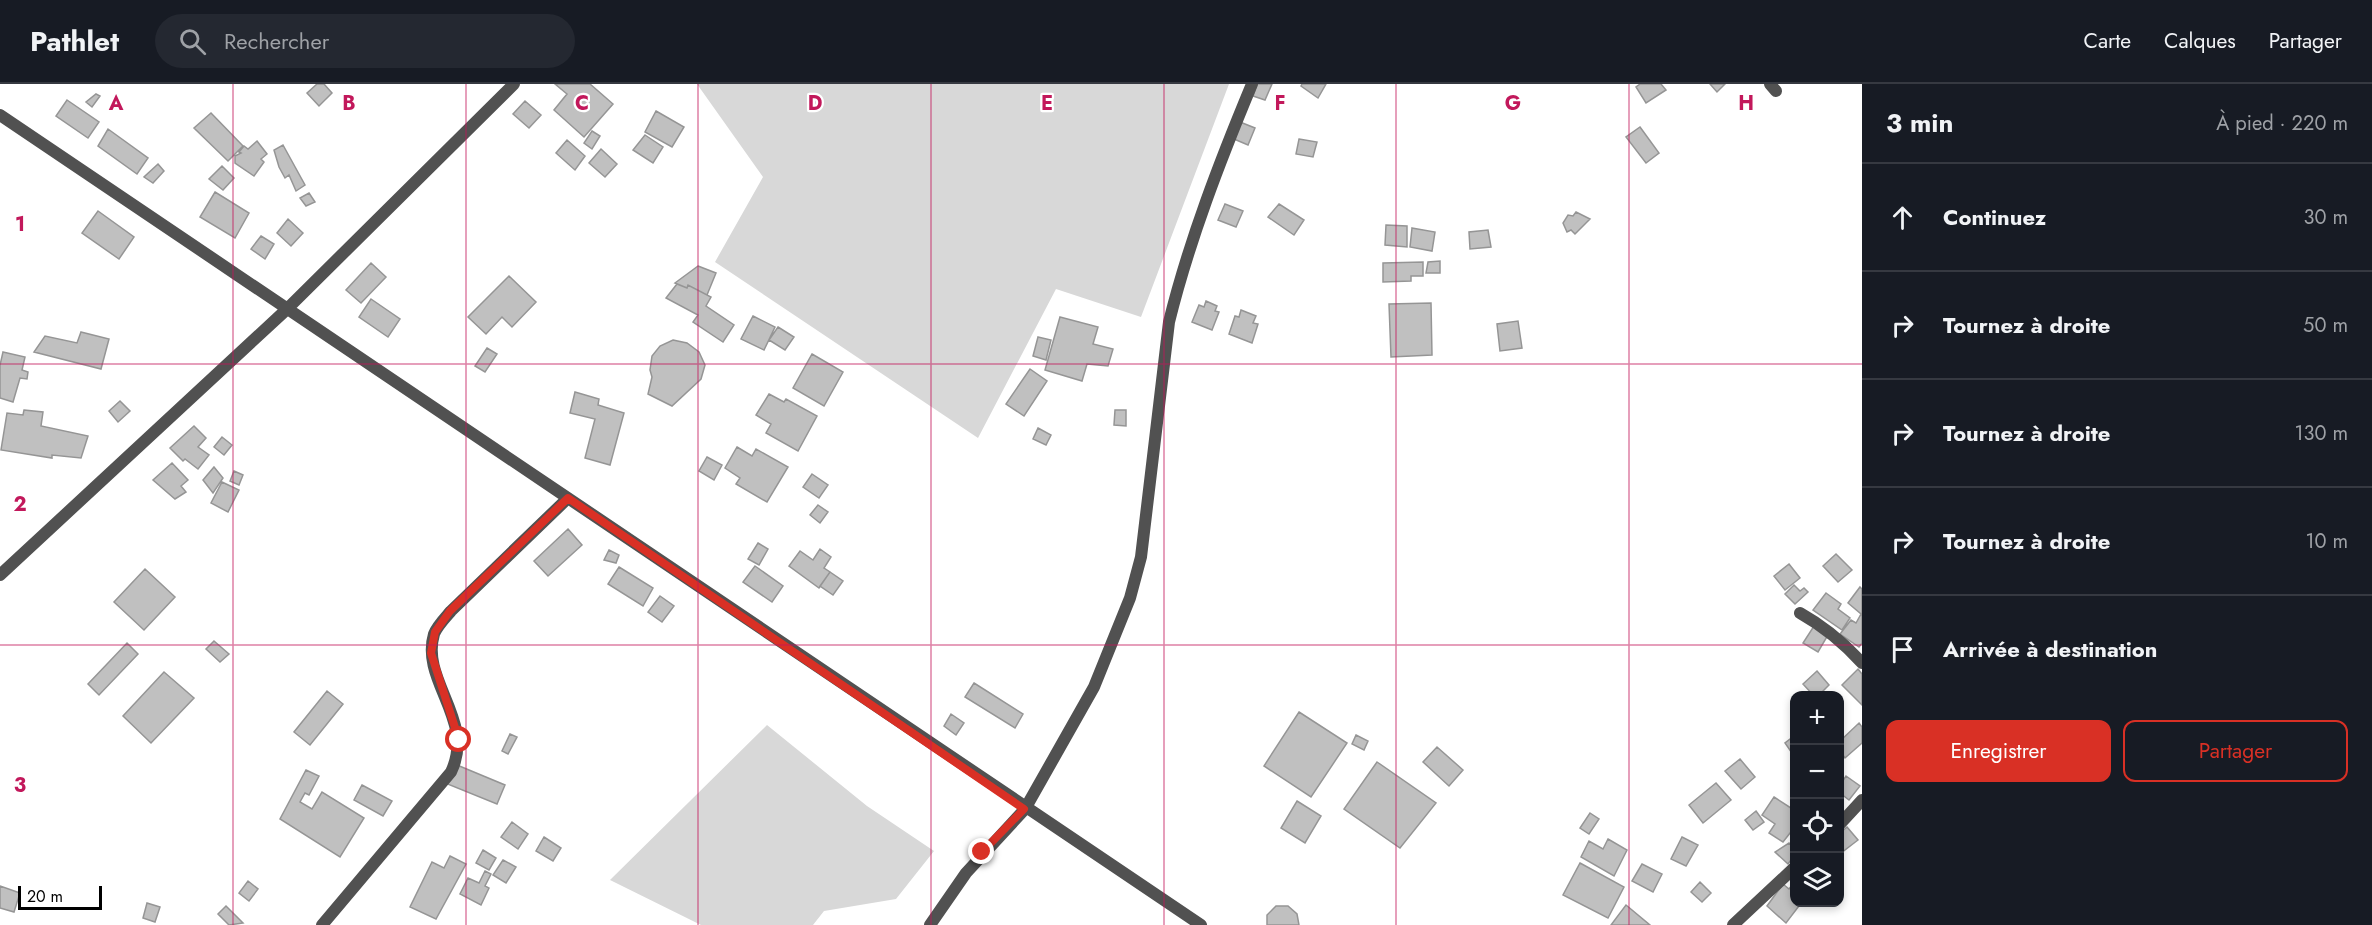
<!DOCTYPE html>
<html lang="fr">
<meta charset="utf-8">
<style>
body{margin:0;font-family:Jost,sans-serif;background:#242831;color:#f1f3f6}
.controls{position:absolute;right:18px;bottom:18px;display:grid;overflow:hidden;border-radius:12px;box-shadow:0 3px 9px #0003}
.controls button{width:54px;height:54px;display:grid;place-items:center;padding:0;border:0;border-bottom:2px solid #363941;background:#171b24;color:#f1f3f6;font:30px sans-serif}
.scale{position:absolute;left:18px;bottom:15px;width:84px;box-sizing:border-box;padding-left:6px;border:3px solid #000;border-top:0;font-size:16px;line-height:21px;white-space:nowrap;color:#000;-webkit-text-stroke:4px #fff;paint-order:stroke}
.stop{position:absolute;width:18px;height:18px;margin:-14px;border:4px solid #d93025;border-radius:50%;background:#fff}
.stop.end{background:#d93025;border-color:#fff;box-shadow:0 2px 6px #0008}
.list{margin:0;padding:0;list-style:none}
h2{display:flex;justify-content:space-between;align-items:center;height:78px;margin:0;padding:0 24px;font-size:26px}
h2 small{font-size:20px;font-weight:400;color:#9ea1a6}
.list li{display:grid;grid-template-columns:39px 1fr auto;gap:18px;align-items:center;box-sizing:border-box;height:108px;padding:0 24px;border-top:2px solid #363941}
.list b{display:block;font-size:22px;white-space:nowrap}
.list em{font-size:20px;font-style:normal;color:#9ea1a6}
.actions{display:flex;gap:12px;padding:18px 24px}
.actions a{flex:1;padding:14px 0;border:2px solid #d93025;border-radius:12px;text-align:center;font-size:21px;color:#d93025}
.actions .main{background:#d93025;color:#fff}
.icon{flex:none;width:33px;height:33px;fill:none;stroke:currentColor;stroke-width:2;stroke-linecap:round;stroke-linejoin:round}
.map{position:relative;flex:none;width:1862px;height:841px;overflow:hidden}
header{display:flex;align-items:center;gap:36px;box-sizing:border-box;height:84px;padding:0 30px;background:#171b24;border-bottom:2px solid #363941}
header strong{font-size:28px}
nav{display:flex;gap:33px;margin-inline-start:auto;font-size:21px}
.search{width:420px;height:54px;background:#242831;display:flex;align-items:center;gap:15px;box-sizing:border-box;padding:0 21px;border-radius:33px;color:#9ea1a6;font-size:22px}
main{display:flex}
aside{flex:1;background:#171b24}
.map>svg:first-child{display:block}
.green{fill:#d8d8d8}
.building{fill:#c0c0c0;stroke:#959595;stroke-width:1.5}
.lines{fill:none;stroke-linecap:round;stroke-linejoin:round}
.minor{stroke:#515151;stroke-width:12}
.route{stroke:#d93025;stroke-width:8}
.grid{fill:none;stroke:#c2185b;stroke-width:1.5;stroke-opacity:0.55}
.grid-label{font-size:20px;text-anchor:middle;font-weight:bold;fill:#c2185b;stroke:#fff;stroke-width:4.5;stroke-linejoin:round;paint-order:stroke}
</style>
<header>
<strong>Pathlet</strong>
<div class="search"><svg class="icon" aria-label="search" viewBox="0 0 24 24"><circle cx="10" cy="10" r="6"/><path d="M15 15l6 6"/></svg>Rechercher</div>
<nav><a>Carte</a><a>Calques</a><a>Partager</a></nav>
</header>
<main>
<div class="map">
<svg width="1862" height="841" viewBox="0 0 1862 841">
<rect width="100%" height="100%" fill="#fff"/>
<path class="green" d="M697 0H1229L1141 233 1056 205 978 354 715 178 763 93Z
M767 641 867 722 934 767 896 815 824 827 813 841H701L610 796Z"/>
<path class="building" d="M317 0H324L332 9 319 22 307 9Z
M555 0H590L613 20 584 53 554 26 567 10Z
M1257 0H1272L1265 16 1253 12Z
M1302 0H1326L1318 14 1301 2Z
M1640 0H1661L1666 6 1646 19 1636 3Z
M1710 0H1725L1717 8Z
M96 10 100 12 92 23 86 18Z
M67 16 99 38 88 54 56 32Z
M525 17 541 31 529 44 513 30Z
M656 27 684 43 672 63 645 48Z
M211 29 243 62 228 77 194 44Z
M1240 38 1255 44 1248 61 1234 55Z
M1640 43 1659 69 1646 79 1626 53Z
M108 45 148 74 137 90 98 62Z
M592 47 600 52 592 65 584 59Z
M645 51 663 63 653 79 633 66Z
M1299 55 1317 58 1313 73 1296 70Z
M567 56 585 72 575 86 556 69Z
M257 57 267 70 261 75 264 78 254 92 235 79V72L241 69 239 68 244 62 248 65Z
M283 61 305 101 296 107 289 91 285 94 279 83 274 66Z
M601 65 617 80 605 93 589 79Z
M158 80 164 87 153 99 144 93Z
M222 82 234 94 223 106 209 95Z
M215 108 249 129 235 154 200 133Z
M309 109 315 118 306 122 300 114Z
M1225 120 1243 127 1236 143 1218 136Z
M1279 120 1304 136 1294 151 1268 133Z
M98 127 134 153 119 175 82 149Z
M1576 128 1590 135 1575 150 1571 146 1567 148 1563 139 1568 131 1573 132Z
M288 135 303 149 291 162 277 149Z
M1386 141 1407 142V163L1385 161Z
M1412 144 1435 148 1432 167 1410 163Z
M1488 146 1491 163 1470 165 1469 148Z
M261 152 274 160 265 175 251 165Z
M1440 177V189H1426L1428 178Z
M1423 178V192H1411V197L1383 198V179Z
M371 179 386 193 361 219 346 206Z
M698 182 716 189 707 211 688 201 687 204 675 199Z
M509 192 536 218 512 243 502 233 486 250 468 233Z
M677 200 687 204 688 201 711 213 706 222 734 241 723 258 693 238 698 231 666 214Z
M371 215 400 235 388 253 359 233Z
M1206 217 1217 222 1215 227 1219 228 1212 246 1192 238 1199 221 1204 223Z
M1431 219 1432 271 1391 273 1389 220Z
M1241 226 1256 232 1253 239 1258 240 1252 259 1229 250 1235 232 1239 233Z
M753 232 775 243 764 266 741 255Z
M1060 233 1098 243 1093 260 1113 265 1108 282 1087 280 1082 297 1045 286Z
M1518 237 1522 264 1500 267 1497 240Z
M778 243 794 253 785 266 769 256Z
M81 248 109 255 101 285 34 268 45 252 77 259Z
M1038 253 1051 256 1046 276 1033 272Z
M673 256 687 259 699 268 705 281 701 295 672 322 648 310 652 293 650 286 652 272 660 262Z
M487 264 497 270 485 288 475 282Z
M3 268 25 273 22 286 28 288 27 295 20 294 13 318 0 314V281Z
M812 270 843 288 824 322 793 304Z
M1030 285 1047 297 1024 332 1006 320Z
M575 308 599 315 598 321 624 329 610 381 585 374 595 335 570 329Z
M769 310 784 318 786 315 817 332 798 367 766 349 771 340 756 331Z
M120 317 130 327 118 338 109 327Z
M24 326 43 328 41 342 88 352 81 374 52 371V374L1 366 7 329 23 331Z
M1115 326H1126V342L1114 341Z
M194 342 206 354 198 363 209 371 198 385 185 375 183 377 170 364Z
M1038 344 1051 351 1046 361 1033 355Z
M222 353 232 361 224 371 214 363Z
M737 363 752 372 756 365 788 383 767 418 736 400 740 394 725 384Z
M707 373 722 381 714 396 699 387Z
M172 379 188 396 181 402 186 408 175 415 153 396Z
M214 383 223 394 213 409 203 396Z
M234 387 243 391 239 401 230 397Z
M812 390 828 401 819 414 803 403Z
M222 398 239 406 228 428 211 419Z
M818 421 828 428 820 439 810 431Z
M568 445 582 461 548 492 534 477Z
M758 459 768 465 759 481 748 475Z
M820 465 831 473 824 484 830 488 819 504 789 482 800 467 813 476Z
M609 466 619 471 616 479 604 476Z
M1836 470 1852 486 1838 498 1823 482Z
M1789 480 1800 494 1785 506 1774 492Z
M755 482 783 502 772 518 743 498Z
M619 483 653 504 643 522 608 500Z
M145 485 175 513 144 546 114 518Z
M830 488 843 497 833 511 820 502Z
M1794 501 1800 507 1804 504 1808 508 1795 520 1785 510Z
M1860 503 1862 505V559L1859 563 1840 550 1851 536 1856 539 1861 530 1848 519Z
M1826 509 1841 520 1838 525 1850 534 1842 546 1813 526Z
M660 512 674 522 662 538 648 528Z
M1814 542 1828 551 1818 568 1803 559Z
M214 557 229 570 220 578 206 565Z
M127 559 138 570 99 611 88 600Z
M1858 585 1862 590V621L1842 601Z
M1817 587 1829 601 1818 612H1814L1803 600Z
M164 588 194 614 151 659 123 632Z
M974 599 1023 630 1015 644 965 613Z
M327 607 343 620 310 661 294 648Z
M1299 628 1347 659 1311 713 1264 682Z
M951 630 964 639 956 651 944 642Z
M1859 639 1862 643V659L1845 674 1840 667V657Z
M510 650 517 653 508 670 502 667Z
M1356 651 1368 657 1364 666 1352 660Z
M1794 652V672L1785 659Z
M1437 663 1463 686 1449 702 1423 678Z
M1740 675 1755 693 1741 705 1725 687Z
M1377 678 1436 719 1400 764 1344 725Z
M457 681 505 701 497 720 445 699Z
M306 686 319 692 309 711 305 709 300 718 312 725 322 708 364 734 340 773 280 735Z
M1846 692 1860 702 1849 716 1840 709V701Z
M1716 699 1731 716 1703 739 1689 721Z
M362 701 392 717 383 732 354 716Z
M1774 713 1794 726V744L1783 758 1769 749 1775 740 1762 731Z
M1297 717 1321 732 1305 759 1281 744Z
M1756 727 1764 738 1753 746 1745 736Z
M1590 729 1599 735 1589 750 1580 744Z
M512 738 528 750 518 765 501 753Z
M1847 743 1858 756 1841 769 1840 749Z
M544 753 561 764 553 777 536 767Z
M1682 753 1698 761 1686 782 1671 775Z
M1608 755 1627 766 1614 792 1581 773 1589 757 1603 765Z
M1789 759 1794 765V772L1788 780 1775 768Z
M483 766 496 774 489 786 476 779Z
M450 772 466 780 436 835 410 823 432 778 444 784Z
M503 776 516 783 506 799 493 791Z
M1580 779 1624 803 1608 834 1563 811Z
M1642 780 1662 790 1653 808 1632 797Z
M485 787 491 790 485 802 489 804 481 821 460 810 468 794 479 799Z
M248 797 258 805 249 817 239 809Z
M1700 798 1711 809 1702 818 1691 808Z
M1783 800 1789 805 1793 800 1794 818H1802L1786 839 1767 822Z
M0 802 20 809 14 828 0 824Z
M147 819 160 823 155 838 143 834Z
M1626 821 1650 841H1611Z
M226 822 243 839 229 841 218 830Z
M1276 822H1288L1297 830 1299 841H1267V831Z"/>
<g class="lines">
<path class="minor" d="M1770 0 1776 7
M0 31 1201 841
M0 491 286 226 514 0
M1800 529C1825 543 1843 558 1862 579
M1840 740 1862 716
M322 841 451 688C476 636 420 597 434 550 437 542 445 534 451 527L568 414
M930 841 966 789 1025 725 1094 603 1130 514 1141 473 1169 238C1189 157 1220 77 1252 0
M1733 841 1794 784"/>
</g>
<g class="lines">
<path class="route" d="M459 656 431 569 435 548 450 527 568 414 1024 725 982 768"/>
</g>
<path class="grid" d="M233 0V841M466 0V841M698 0V841M931 0V841M1164 0V841M1396 0V841M1629 0V841M0 280H1862M0 561H1862"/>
<g class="grid-label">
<text x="116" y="26">A</text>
<text x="349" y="26">B</text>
<text x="582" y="26">C</text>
<text x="815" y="26">D</text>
<text x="1047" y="26">E</text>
<text x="1280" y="26">F</text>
<text x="1513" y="26">G</text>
<text x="1746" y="26">H</text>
<text x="20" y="147">1</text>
<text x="20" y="427">2</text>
<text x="20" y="708">3</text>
</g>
</svg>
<div class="controls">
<button>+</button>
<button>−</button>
<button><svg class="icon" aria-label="locate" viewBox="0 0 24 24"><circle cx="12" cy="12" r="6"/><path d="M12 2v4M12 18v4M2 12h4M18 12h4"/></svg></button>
<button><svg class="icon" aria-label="layers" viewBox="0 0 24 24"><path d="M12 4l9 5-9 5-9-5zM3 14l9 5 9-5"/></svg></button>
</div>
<div class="scale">20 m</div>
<div class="stop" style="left:459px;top:656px"></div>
<div class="stop end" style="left:982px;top:768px"></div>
</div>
<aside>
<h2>3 min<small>À pied · 220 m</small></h2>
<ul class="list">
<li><svg class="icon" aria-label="ahead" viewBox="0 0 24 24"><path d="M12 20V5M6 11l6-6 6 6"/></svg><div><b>Continuez</b></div><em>30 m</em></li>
<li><svg class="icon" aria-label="right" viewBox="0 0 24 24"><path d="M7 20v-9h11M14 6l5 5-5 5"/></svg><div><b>Tournez à droite</b></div><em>50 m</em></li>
<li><svg class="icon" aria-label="right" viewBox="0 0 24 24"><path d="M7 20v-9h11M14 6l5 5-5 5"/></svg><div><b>Tournez à droite</b></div><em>130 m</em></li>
<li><svg class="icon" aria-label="right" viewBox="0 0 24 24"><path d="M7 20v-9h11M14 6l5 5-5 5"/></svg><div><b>Tournez à droite</b></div><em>10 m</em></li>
<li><svg class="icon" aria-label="arrive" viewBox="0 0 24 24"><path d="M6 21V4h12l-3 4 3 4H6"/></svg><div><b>Arrivée à destination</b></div></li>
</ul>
<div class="actions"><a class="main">Enregistrer</a><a>Partager</a></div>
</aside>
</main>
